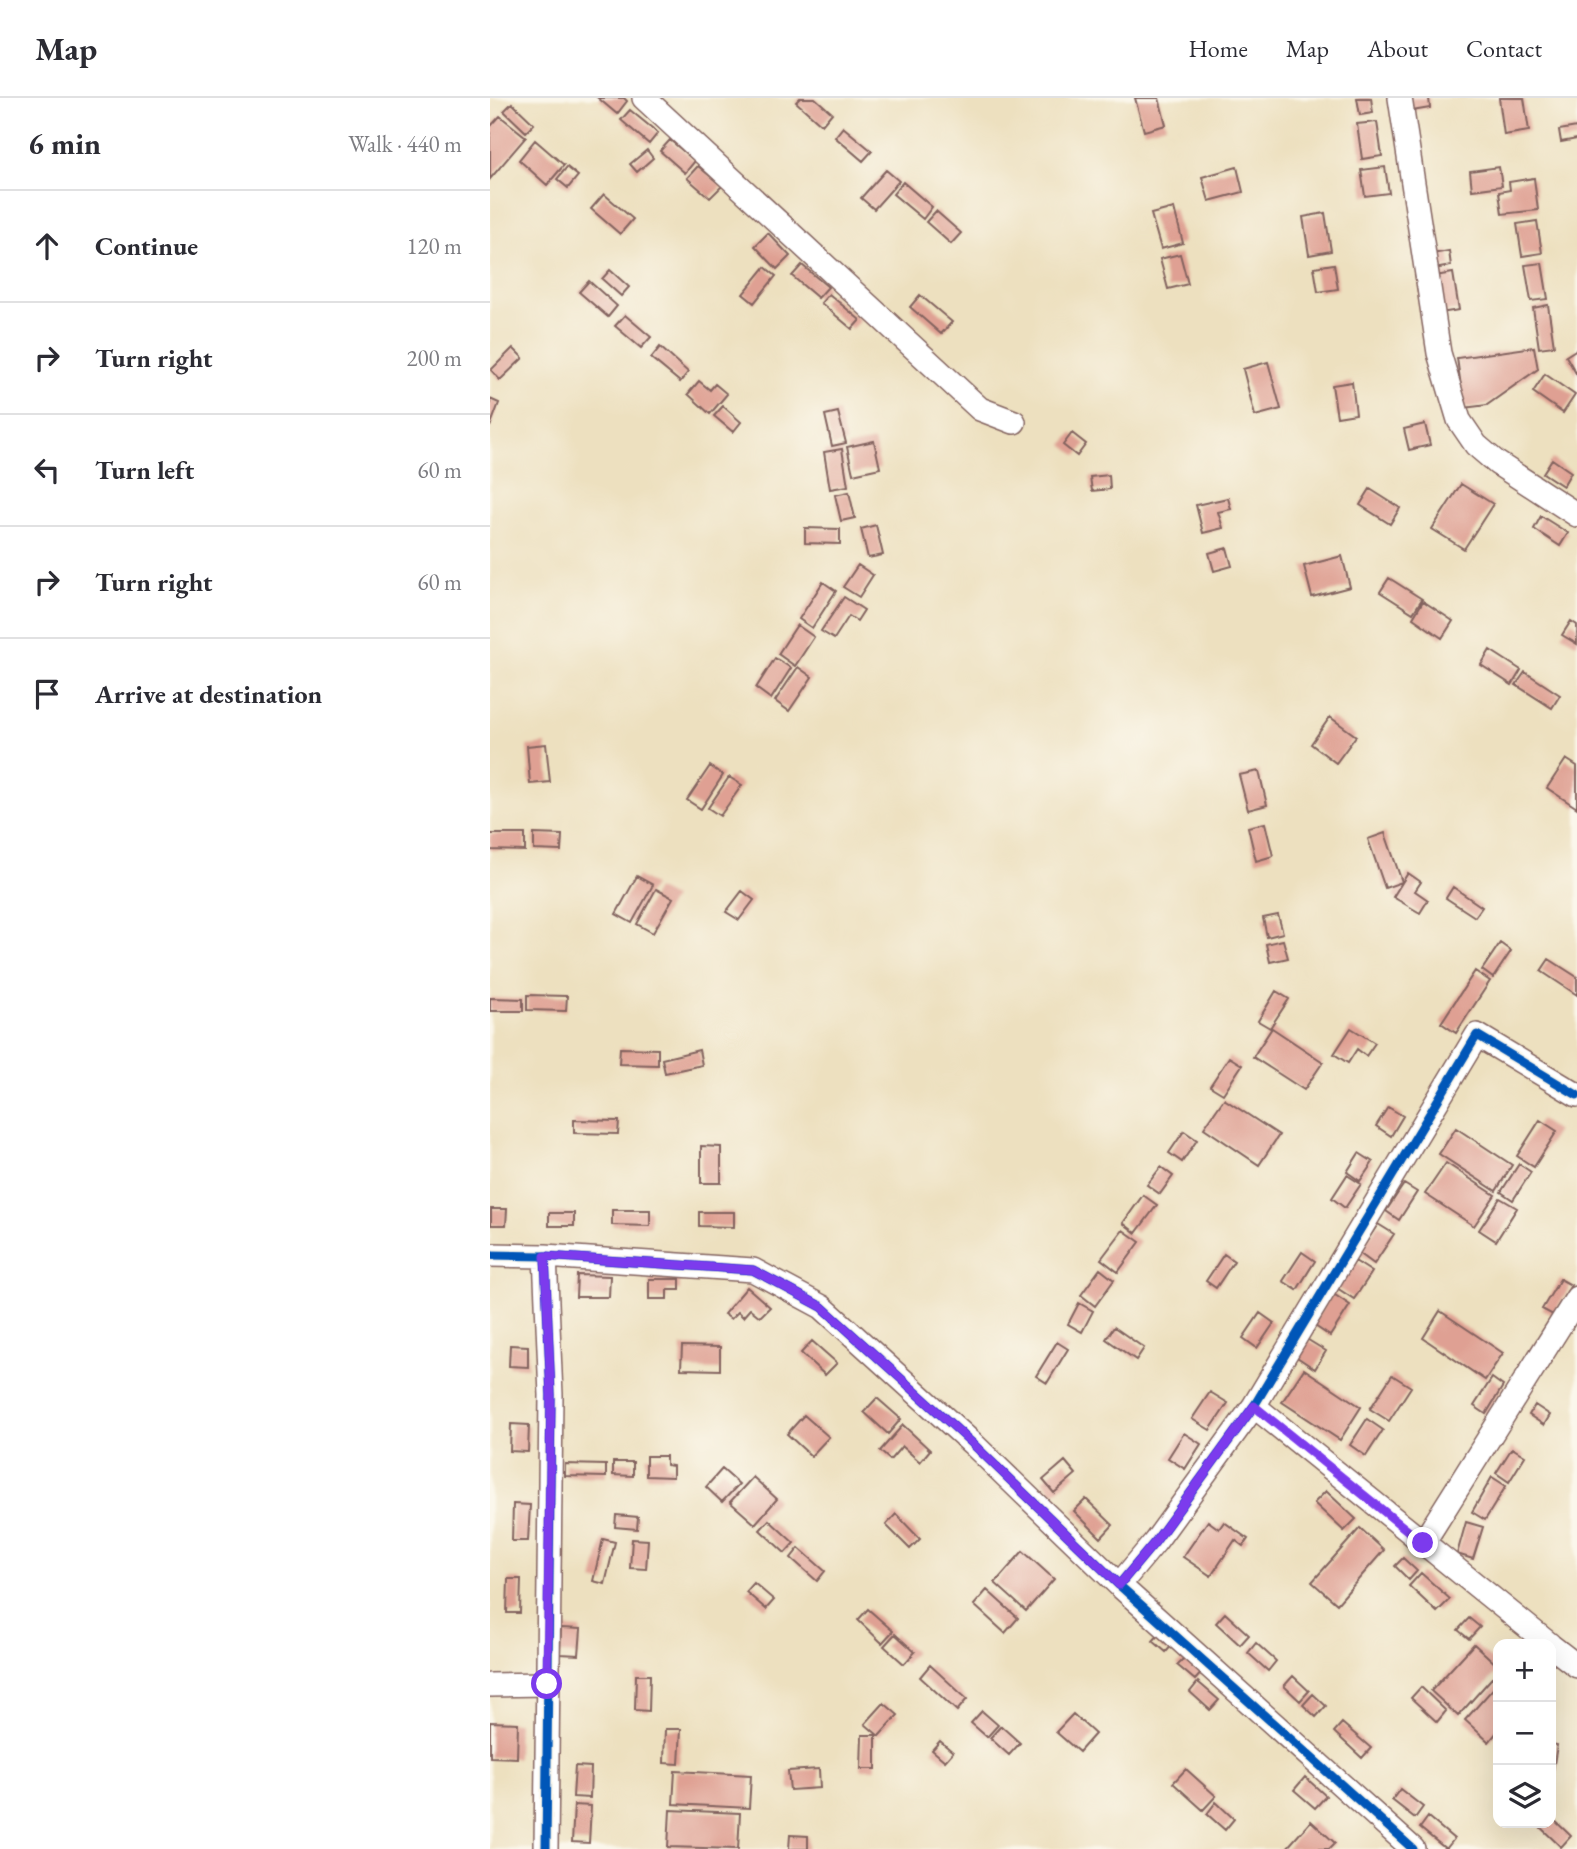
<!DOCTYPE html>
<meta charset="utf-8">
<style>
body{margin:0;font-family:"EB Garamond",serif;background:#f7f7f7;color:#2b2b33}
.controls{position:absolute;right:21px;bottom:21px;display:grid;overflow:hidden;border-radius:14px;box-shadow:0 7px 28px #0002}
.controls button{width:63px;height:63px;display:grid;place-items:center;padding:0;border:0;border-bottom:2px solid #e1e1e2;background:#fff;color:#2b2b33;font:35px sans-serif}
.stop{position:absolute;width:21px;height:21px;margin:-16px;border:5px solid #7c3aed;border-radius:50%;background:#fff}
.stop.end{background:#7c3aed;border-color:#fff;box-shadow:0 2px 7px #0008}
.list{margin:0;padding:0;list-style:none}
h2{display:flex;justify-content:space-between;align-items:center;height:91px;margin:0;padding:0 28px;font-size:30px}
h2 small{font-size:23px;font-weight:400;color:#7c7c81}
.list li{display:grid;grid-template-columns:46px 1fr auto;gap:21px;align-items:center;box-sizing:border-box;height:112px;padding:0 28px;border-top:2px solid #e1e1e2}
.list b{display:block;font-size:26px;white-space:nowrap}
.list em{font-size:23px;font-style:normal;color:#7c7c81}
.icon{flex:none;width:38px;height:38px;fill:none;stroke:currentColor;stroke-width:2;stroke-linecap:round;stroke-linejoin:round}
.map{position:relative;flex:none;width:1087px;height:1751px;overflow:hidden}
header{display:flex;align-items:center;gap:42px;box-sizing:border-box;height:98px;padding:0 35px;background:#fff;border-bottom:2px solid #e1e1e2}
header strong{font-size:33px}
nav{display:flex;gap:38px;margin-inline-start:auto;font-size:24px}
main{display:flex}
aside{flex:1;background:#fff}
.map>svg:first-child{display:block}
.building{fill:#dfa093}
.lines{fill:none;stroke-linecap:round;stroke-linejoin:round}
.minor-casing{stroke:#83635f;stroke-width:26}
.minor{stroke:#fff;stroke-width:23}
.cycleway-casing{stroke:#fbf7ec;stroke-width:13}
.cycleway{stroke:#0057b8;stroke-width:9}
.route{stroke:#7c3aed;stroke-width:9}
</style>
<header>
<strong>Map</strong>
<nav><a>Home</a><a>Map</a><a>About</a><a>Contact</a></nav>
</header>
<main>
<aside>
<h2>6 min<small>Walk · 440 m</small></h2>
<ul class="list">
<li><svg class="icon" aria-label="ahead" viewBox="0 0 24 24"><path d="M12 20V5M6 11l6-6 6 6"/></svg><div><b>Continue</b></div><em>120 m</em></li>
<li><svg class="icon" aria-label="right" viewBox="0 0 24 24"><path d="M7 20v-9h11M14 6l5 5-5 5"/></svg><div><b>Turn right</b></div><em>200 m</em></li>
<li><svg class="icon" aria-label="left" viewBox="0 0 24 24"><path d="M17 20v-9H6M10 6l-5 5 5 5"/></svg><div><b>Turn left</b></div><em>60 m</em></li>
<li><svg class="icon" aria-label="right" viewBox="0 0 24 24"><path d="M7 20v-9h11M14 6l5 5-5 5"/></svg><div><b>Turn right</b></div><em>60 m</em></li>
<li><svg class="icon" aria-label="arrive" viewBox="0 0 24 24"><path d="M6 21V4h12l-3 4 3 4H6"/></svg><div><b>Arrive at destination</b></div></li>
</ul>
</aside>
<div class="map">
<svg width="1087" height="1751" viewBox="0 0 1087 1751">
<rect width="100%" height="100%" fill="#fbf7ec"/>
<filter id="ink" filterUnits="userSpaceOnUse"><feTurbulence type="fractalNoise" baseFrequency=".0143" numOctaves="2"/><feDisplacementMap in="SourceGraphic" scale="14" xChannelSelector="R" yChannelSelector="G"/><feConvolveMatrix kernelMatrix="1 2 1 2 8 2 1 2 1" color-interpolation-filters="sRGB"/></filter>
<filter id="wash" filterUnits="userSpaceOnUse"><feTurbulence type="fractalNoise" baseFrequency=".00686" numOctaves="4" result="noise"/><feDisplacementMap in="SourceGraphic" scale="28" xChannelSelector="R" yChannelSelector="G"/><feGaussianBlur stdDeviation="1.57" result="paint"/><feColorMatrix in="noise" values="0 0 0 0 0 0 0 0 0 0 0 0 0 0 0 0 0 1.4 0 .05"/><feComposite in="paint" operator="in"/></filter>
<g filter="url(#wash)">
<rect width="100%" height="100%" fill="#ede0bf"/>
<g id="blocks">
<path class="building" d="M108 0H134L137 3 127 16Z
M310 0H325L342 15 332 27 306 4Z
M645 0H669L676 27 654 33Z
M867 0H881L883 15 870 17Z
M920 0H939L940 10 922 13Z
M1009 0H1034L1039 33 1014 37Z
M22 5 44 26 36 34 14 13Z
M140 12 168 35 159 46 131 22Z
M10 18 36 39 0 81V29Z
M887 24 892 58 872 61 867 26Z
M353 29 382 53 373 63 345 39Z
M1087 29V41L1071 44 1069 32Z
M45 42 74 67 57 87 29 62Z
M180 42 205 63 195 75 170 53Z
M157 52 163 60 147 74 140 66Z
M208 68 232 88 220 100 197 80Z
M77 69 88 78 78 90 67 81Z
M747 69 753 94 719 103 712 79Z
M895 69 899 95 875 98 871 72Z
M1009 69 1012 88 982 92 980 73Z
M396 72 409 83 384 111 371 100Z
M1044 80 1048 112 1012 116 1009 94 1020 92 1019 84Z
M413 84 442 109 433 121 403 96Z
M114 96 143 121 130 136 101 111Z
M684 110 693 145 671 151 661 116Z
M446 113 471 135 461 146 436 124Z
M835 115 841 153 819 157 813 119Z
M1047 123 1052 155 1032 158 1027 126Z
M278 135 300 158 287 171 265 148Z
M959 153 961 168 944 171 942 156Z
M690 156 698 186 678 191 670 161Z
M1052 165 1058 201 1041 203 1035 167Z
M844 166 848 191 828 194 824 169Z
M312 167 338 189 328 200 302 178Z
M275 169 286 178 264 205 253 196Z
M120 172 139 189 131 198 112 181Z
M963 175 969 212 950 215 945 178Z
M99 183 127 208 118 219 89 194Z
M339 196 370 222 362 231 331 205Z
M430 197 462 224 451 236 420 209Z
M1058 207 1064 248 1049 250 1043 210Z
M135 217 161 239 151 250 125 228Z
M170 249 198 274 190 284 161 260Z
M1044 249 1048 271 997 307 974 310 967 260Z
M23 250 33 260 10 282 1 272Z
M1087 251V277L1076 258Z
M778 264 791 311 765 318 753 271Z
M1055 276 1085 297 1073 315 1043 294Z
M209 283 220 292 225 286 237 296 220 316 198 296Z
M862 284 866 316 847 319 842 287Z
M0 301 9 305 0 329Z
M233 308 251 324 243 334 224 318Z
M348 314 356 345 342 348 335 317Z
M935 326 940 347 919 352 914 331Z
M582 335 596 346 587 358 573 347Z
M384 343 390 370 363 376 357 349Z
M352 351 358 388 340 391 334 354Z
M1062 361 1081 374 1073 388 1053 375Z
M619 377 620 391 602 393 600 379Z
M971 386 1003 406 974 451 942 431Z
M880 391 910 410 900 426 870 407Z
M359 394 365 420 351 423 345 397Z
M738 400 741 411 728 414 733 430 713 435 706 407Z
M1051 418 1078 435 1070 448 1044 431Z
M386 427 393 457 378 460 371 431Z
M315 430 350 431V446L315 445Z
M737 450 742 468 724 473 719 455Z
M852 458 860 489 822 499 814 468Z
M368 467 383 477 369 499 353 489Z
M899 480 932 501 923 515 890 494Z
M333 484 346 493 322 530 309 521Z
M354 499 374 512 367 523 359 518 344 541 331 533Z
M933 503 963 523 952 540 923 520Z
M1081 523 1087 527V546L1072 537Z
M307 527 324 539 305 568 288 556Z
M1000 552 1031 572 1022 587 991 567Z
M285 560 301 570 281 601 266 590Z
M308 569 322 579 299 613 285 603Z
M1035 574 1070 597 1062 610 1026 587Z
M840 619 866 638 846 665 821 646Z
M56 646 60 684 40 686 37 648Z
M1076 661 1087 668V710L1057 690Z
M220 668 233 677 211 711 197 702Z
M769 673 777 707 758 712 749 677Z
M239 679 252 687 230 718 218 710Z
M775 725 783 758 766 763 758 729Z
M895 735 912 784 895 790 878 741Z
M0 736H35V753L0 752Z
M44 736 72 737 71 753 44 752Z
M918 775 931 784 925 793 938 802 930 815 903 799Z
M147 778 163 787 142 825 126 816Z
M963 789 992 809 985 819 956 800Z
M166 791 183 800 163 835 147 826Z
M252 793 264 802 249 822 236 814Z
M788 817 793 835 777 839 773 820Z
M793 842 798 860 780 864 776 846Z
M1010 845 1021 853 1003 880 992 872Z
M1059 861 1087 879V897L1051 873Z
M985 873 1000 883 966 935 951 925Z
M786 893 799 901 780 930 768 923Z
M37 897 77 898 76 913 37 912Z
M0 900 33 901V913H0Z
M782 930 833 964 814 992 763 959Z
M861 930 885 945 876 958 867 951 858 965 844 956Z
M130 950 168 951V967L129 966Z
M209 952 212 967 175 975 172 961Z
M739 959 752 967 733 996 720 988Z
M734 1001 789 1037 769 1067 714 1030Z
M898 1009 913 1018 901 1038 886 1028Z
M84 1022 129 1023 128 1036 84 1035Z
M1050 1022 1067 1033 1044 1069 1027 1058Z
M966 1030 1022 1067 1006 1093 949 1056Z
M694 1033 707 1042 692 1064 679 1055Z
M211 1048 231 1049V1085H211Z
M869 1055 883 1064 870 1083 857 1074Z
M956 1065 1005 1097 984 1128 935 1096Z
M1029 1066 1041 1074 1023 1102 1011 1094Z
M671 1069 683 1078 670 1096 657 1087Z
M857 1077 871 1086 855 1110 842 1100Z
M914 1086 927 1094 909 1122 896 1113Z
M653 1097 667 1107 646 1135 633 1125Z
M1010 1100 1027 1110 1006 1143 989 1132Z
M1 1111H17L16 1127H1Z
M122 1112H160V1128L122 1127Z
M209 1114H244V1129L209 1128Z
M59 1115H84V1128H59Z
M888 1126 904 1136 884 1166 869 1155Z
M633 1132 650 1144 628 1174 611 1161Z
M812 1154 825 1163 807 1192 793 1183Z
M734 1156 744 1163 726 1190 716 1183Z
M865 1163 882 1174 864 1201 847 1190Z
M610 1171 624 1182 605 1208 591 1197Z
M87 1177 120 1178 119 1199H86Z
M159 1181H190V1192H177V1201H159Z
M1070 1181 1081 1187 1063 1217 1052 1211Z
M257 1189 280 1209 270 1219 260 1211 253 1219 248 1214 241 1221 234 1216Z
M842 1195 860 1207 840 1238 822 1226Z
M589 1205 603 1213 592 1234 578 1226Z
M950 1213 1013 1255 995 1282 933 1240Z
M770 1215 784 1225 767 1250 753 1240Z
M624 1229 654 1250 646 1262 616 1241Z
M815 1240 836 1253 825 1271 804 1257Z
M322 1243 347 1265 335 1277 311 1255Z
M567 1244 578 1251 557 1285 546 1278Z
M20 1247 38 1248V1269L19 1268Z
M192 1248 230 1249V1272L191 1271Z
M814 1271 871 1309 850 1342 792 1304Z
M902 1277 921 1289 899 1323 880 1311Z
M1002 1280 1013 1288 996 1316 984 1308Z
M720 1294 738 1305 720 1332 702 1321Z
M387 1300 411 1321 398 1336 374 1314Z
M1045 1307 1060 1317 1054 1327 1039 1317Z
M314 1317 339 1339 321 1358 297 1336Z
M877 1321 893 1332 876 1358 860 1347Z
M21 1326 39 1327 38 1354 20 1353Z
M413 1327 440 1352 430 1364 412 1348 400 1362 390 1353Z
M694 1335 711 1346 695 1371 678 1360Z
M1022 1350 1035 1358 1019 1384 1006 1375Z
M156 1358H176V1367L183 1368V1379L156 1378Z
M575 1363 586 1376 564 1395 553 1382Z
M123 1364H143V1378L123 1377Z
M75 1366 116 1367V1379L75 1378Z
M232 1371 249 1386 232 1404 216 1389Z
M263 1379 287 1401 265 1426 240 1404Z
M1002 1379 1016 1388 995 1422 982 1414Z
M836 1393 866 1421 854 1433 824 1405Z
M596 1401 623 1427 611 1440 584 1413Z
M23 1406 40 1407 38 1443H22Z
M406 1416 430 1441 420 1451 396 1427Z
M126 1417 148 1419 147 1431 125 1429Z
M279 1422 304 1445 295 1455 270 1432Z
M718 1423 729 1431 734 1424 758 1441 753 1448 745 1442 721 1478 693 1459Z
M976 1424 993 1429 983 1461 967 1456Z
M870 1430 894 1452 847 1506 822 1484Z
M113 1441 125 1444 115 1486 103 1483Z
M142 1441 158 1442 156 1471 140 1470Z
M309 1450 335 1473 327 1483 301 1460Z
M533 1453 564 1481 536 1513 505 1485Z
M913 1460 927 1473 919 1482 905 1468Z
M931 1475 960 1501 947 1514 919 1488Z
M18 1481H31L30 1515H17Z
M264 1485 284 1502 276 1511 256 1494Z
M497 1492 528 1520 515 1535 484 1507Z
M378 1511 403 1533 392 1545 368 1522Z
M735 1515 759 1537 750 1547 726 1525Z
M979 1520 990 1529 979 1541 968 1532Z
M71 1530 91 1531 89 1557 70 1556Z
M671 1534 684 1545 676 1554 663 1543Z
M405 1536 425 1554 414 1566 394 1548Z
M766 1545 786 1563 778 1573 758 1555Z
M984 1546 1008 1568V1573L968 1618 941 1593Z
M696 1558 713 1573 705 1582 687 1567Z
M440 1567 477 1601 467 1613 430 1579Z
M146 1577H160L159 1613 145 1612Z
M803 1578 819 1593 810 1603 794 1588Z
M708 1584 729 1602 720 1612 700 1594Z
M1008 1585V1633L999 1644 975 1622Z
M931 1589 956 1613 947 1624 921 1600Z
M823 1596 836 1608 826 1619 813 1607Z
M394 1605 408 1617 389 1638 375 1626Z
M492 1613 508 1627 497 1639 481 1625Z
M583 1616 605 1636 589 1654 566 1634Z
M0 1624 28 1625 27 1660 0 1659Z
M852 1625 881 1650 872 1660 844 1634Z
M511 1628 530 1645 519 1657 500 1640Z
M175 1631H191L189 1666 174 1665Z
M372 1637H386V1671H371Z
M450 1643 463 1654 455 1663 442 1652Z
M1061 1646 1067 1647 1062 1679H1061Z
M85 1668 101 1669 100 1700 83 1699Z
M329 1671 330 1690 300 1692 298 1673Z
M696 1671 726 1698 713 1712 683 1685Z
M185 1673 261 1677 259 1710 183 1706Z
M815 1679 836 1698 825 1710 804 1692Z
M910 1691 933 1709 925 1720 902 1702Z
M726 1704 744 1721 735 1732 717 1716Z
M84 1707 101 1708 99 1745 82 1744Z
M180 1712 250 1715 248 1751 178 1749Z
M938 1719 964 1741 956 1751 930 1730Z
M1061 1719 1081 1738 1071 1749 1047 1726 1048 1725H1061Z
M821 1723 845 1745 839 1751H796Z
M300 1737 318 1738V1751H299Z"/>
</g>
</g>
<g filter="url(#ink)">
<use href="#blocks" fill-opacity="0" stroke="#83635f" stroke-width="2"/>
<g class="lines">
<g class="minor-casing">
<path id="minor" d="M154 0 490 311 524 324
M910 0 949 255 969 322 986 347 1007 365 1087 417
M0 1157 55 1158 263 1172 332 1209 482 1345 629 1487 923 1751
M55 1158 61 1297 56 1751
M764 1308 1059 1546
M933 1445 1087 1200
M629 1487 665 1444 764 1308 987 937 1087 997
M1061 1548 1087 1568
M0 1587 57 1586"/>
</g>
<use href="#minor" class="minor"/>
<g class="cycleway-casing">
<path id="cycleway" d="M0 1157 55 1158 263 1172 332 1209 482 1345 629 1487 923 1751
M55 1158 61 1297 56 1751
M629 1487 665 1444 764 1308 987 937 1087 997"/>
</g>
<use href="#cycleway" class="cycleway"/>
</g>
</g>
<g class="lines" filter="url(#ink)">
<path class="route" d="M57 1586 61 1297 55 1158 263 1172 332 1209 482 1345 629 1487 665 1444 764 1308 933 1445"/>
</g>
</svg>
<div class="controls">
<button>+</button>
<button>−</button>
<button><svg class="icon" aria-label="layers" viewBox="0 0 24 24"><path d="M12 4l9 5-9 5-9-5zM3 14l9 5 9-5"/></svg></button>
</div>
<div class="stop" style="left:57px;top:1586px"></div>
<div class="stop end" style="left:933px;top:1445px"></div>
</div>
</main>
